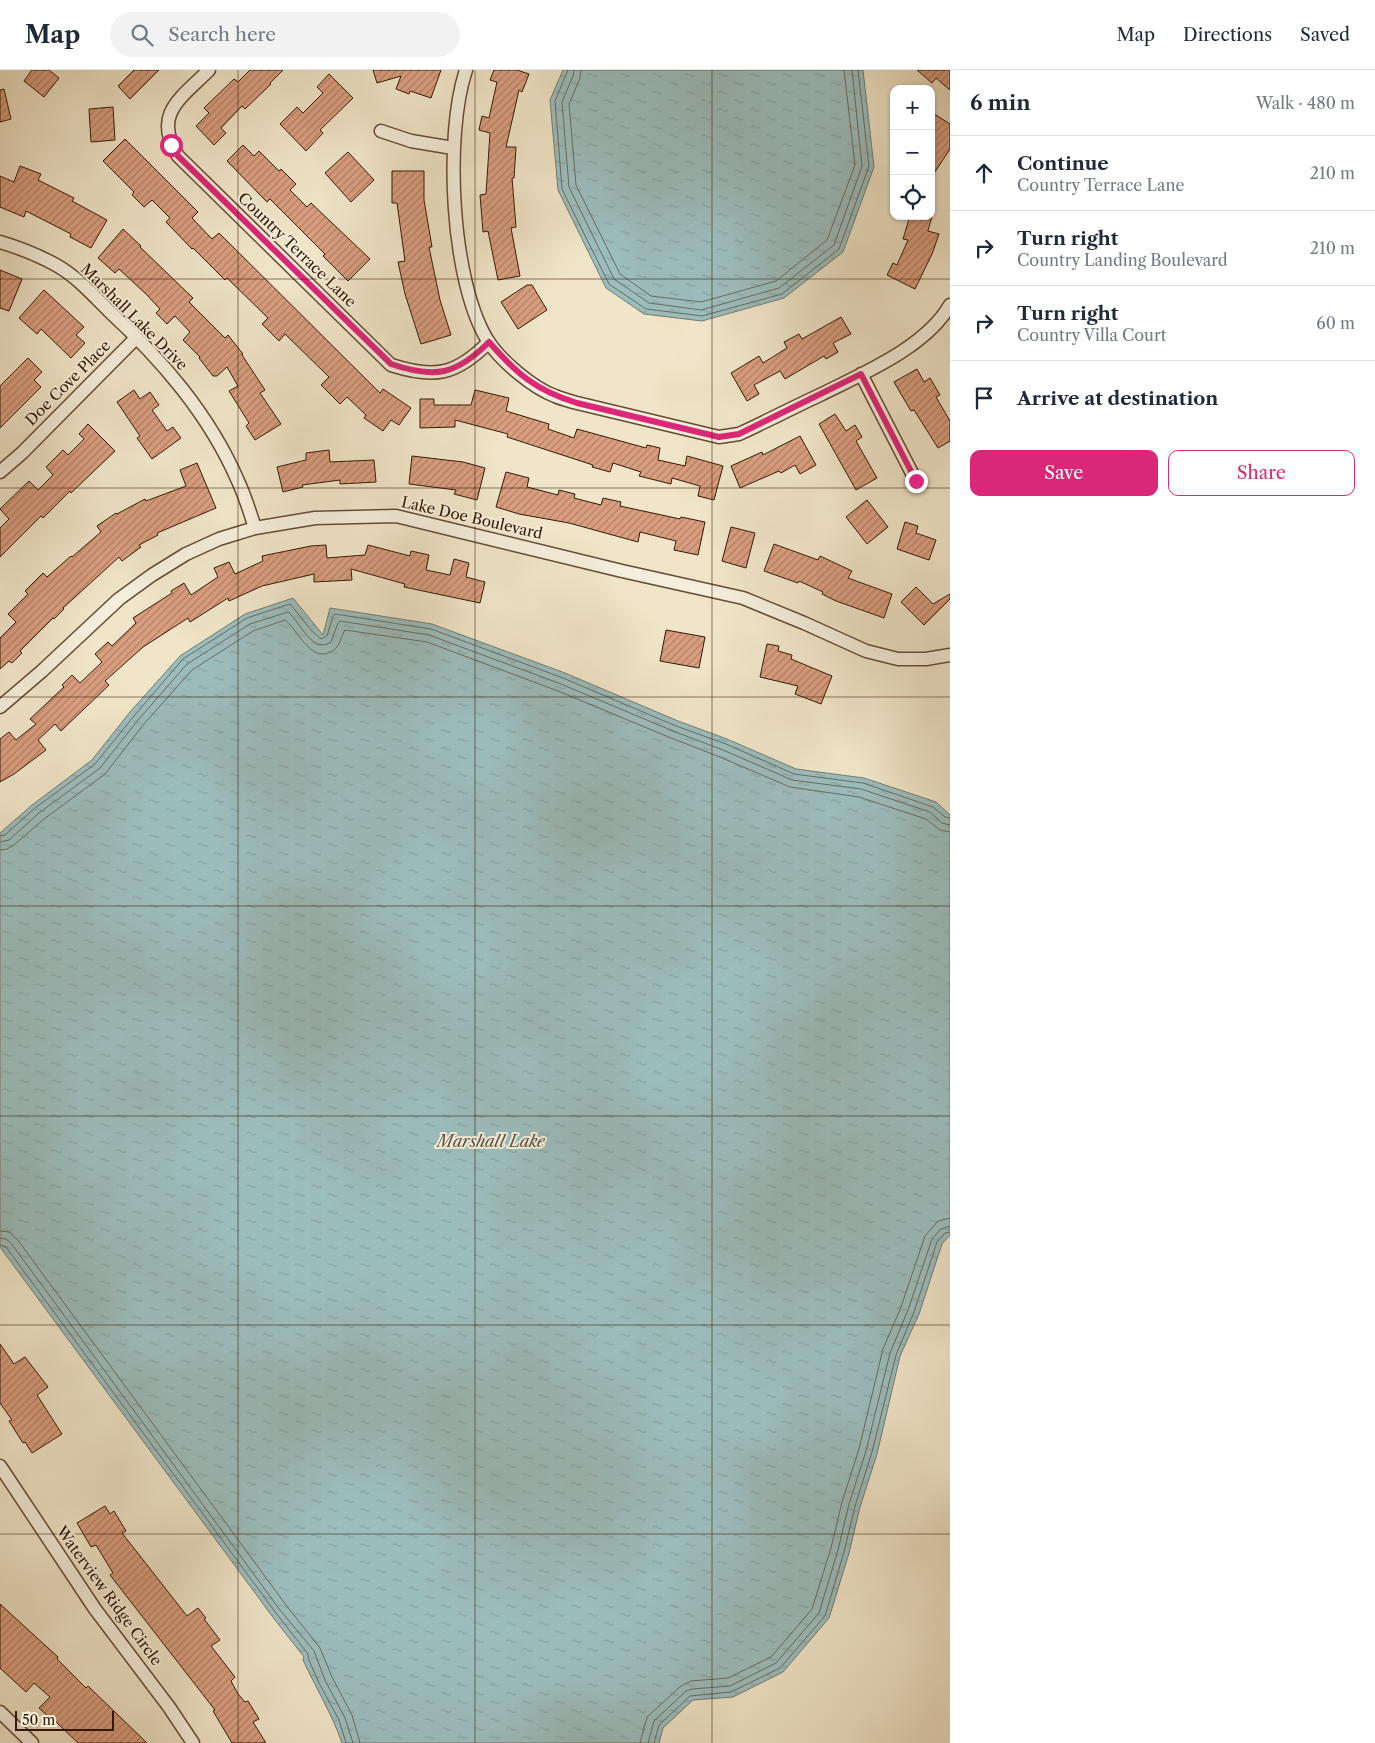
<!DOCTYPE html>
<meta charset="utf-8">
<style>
body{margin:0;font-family:"Libre Caslon Text",serif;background:#f2f2f3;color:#1f2937}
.controls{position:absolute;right:15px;top:15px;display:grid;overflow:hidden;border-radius:10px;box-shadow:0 1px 4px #0004}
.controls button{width:45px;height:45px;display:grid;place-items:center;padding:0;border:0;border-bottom:1px solid #e0e1e3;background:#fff;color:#1f2937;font:25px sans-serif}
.scale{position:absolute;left:15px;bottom:12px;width:99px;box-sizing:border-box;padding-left:5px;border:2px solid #341902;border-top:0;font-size:14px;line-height:18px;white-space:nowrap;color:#341902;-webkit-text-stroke:4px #f5eedb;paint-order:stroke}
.stop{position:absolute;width:15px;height:15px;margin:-11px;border:4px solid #db2777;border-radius:50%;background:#fff}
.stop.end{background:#db2777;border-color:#fff;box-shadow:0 1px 5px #0008}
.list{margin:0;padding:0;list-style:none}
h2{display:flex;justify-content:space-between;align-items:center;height:65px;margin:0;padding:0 20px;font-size:21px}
h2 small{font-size:16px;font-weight:400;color:#747a83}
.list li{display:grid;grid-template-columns:32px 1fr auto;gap:15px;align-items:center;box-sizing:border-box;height:75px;padding:0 20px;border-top:1px solid #e0e1e3}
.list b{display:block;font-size:19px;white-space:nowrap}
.list p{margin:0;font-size:16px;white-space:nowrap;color:#747a83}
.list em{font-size:16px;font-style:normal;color:#747a83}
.actions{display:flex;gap:10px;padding:15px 20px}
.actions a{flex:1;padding:11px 0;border:1px solid #db2777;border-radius:10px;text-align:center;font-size:18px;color:#db2777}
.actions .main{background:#db2777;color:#fff}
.icon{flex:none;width:28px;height:28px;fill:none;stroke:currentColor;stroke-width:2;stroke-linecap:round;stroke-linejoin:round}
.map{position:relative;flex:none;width:950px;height:1673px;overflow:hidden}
header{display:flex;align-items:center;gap:30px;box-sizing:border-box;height:70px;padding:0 25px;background:#fff;border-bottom:1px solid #e0e1e3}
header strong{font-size:24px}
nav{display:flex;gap:28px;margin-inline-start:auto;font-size:18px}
.search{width:350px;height:45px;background:#f2f2f3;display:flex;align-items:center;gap:12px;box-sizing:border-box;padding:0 18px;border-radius:28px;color:#747a83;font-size:19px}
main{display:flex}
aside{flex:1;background:#fff}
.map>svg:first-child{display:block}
.water{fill:url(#water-ripples);stroke:#727b72}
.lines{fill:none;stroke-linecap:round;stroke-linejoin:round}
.shore{stroke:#686b60;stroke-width:1}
.building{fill:url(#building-hatch);stroke:#341902}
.minor-casing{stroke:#634c34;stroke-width:15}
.minor{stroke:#f5eedb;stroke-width:12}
.route{stroke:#db2777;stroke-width:6}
.grid{fill:none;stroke:#341902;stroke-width:1;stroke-opacity:0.55}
.labels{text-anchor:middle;stroke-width:4;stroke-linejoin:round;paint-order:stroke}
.street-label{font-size:15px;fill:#341902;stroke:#f5eedb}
.water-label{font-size:16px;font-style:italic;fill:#585243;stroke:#f5eedb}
</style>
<header>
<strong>Map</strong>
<div class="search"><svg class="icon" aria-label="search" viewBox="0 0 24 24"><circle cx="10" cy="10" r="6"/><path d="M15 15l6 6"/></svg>Search here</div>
<nav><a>Map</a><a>Directions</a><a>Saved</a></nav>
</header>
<main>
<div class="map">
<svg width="950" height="1673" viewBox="0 0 950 1673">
<defs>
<pattern id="water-ripples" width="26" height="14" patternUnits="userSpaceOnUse" patternTransform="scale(1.25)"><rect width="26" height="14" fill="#9cbdbd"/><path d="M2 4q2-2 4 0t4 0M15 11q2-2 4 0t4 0" fill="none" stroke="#87a2a1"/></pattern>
<pattern id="building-hatch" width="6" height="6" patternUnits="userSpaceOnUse" patternTransform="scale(1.25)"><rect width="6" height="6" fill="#da9e80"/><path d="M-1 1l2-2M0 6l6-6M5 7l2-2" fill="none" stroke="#b28067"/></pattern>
</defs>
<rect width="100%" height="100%" fill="#f0e5c8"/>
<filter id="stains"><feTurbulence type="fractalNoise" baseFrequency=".004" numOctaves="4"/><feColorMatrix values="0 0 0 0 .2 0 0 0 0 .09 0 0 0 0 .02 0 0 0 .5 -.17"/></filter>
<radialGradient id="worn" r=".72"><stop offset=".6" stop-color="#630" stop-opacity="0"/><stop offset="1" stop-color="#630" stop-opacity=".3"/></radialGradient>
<path class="water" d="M563 0H863L874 97 843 182 784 228 702 251 644 244 606 218 558 120 550 30Z
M293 528 323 565 330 538 432 554 565 603 678 651 727 669 796 699 864 708 936 732 950 745V1165L942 1174 919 1244 900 1286 877 1384 860 1437 849 1483 829 1548 783 1602 733 1627 693 1630 663 1658 659 1673H342C332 1644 316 1618 303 1590L304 1587 272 1546 0 1177V763L32 735 92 690 130 642 180 586 245 544Z"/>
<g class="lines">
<path class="shore" d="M568 0 555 31 562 119 609 214 646 239 702 246 782 224 839 179 869 96 858 0
M574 0 573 6 562 32 569 117 614 209 649 233 701 240 779 218 834 175 862 96 852 0
M581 0 580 8 569 34 576 115 620 204 651 226 701 232 776 211 827 170 855 95 844 0
M0 766 5 765 35 738 95 694 134 646 183 589 247 548 290 534 312 561 321 569 327 566 333 546 335 544 431 559 563 608 676 656 726 674 794 704 863 713 933 737 945 747 950 748
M0 772 9 770 39 743 100 698 138 650 187 594 250 554 288 542C300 551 312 585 331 572L338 553 340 551 429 565 561 614 673 661 723 680 792 710 861 719 930 742 942 753 950 755
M0 780 7 779 14 775 44 749 105 704 144 654 192 600 253 561 285 550C298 560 314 600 337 577 341 572 341 565 345 560L427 572 558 621 671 668 720 687 790 717 859 727 926 749 940 760 950 762
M0 1161 9 1162 17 1169 286 1535 320 1578 332 1607 352 1645 360 1673
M0 1168 6 1169 11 1173 280 1540 314 1581 325 1610 345 1648 353 1673
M0 1175 6 1177 276 1543 308 1584 309 1590 319 1613 339 1650 346 1673
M640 1673 647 1647 681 1616 691 1611 728 1608 771 1587 812 1539 831 1478 842 1432 859 1379 883 1279 901 1237 925 1166 938 1151 950 1148
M648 1673 654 1651 686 1621 692 1619 730 1616 776 1593 819 1543 838 1480 849 1434 866 1381 890 1283 908 1240 932 1169 941 1159 950 1156
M654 1673 659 1655 690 1626 731 1622 780 1598 825 1546 844 1482 855 1436 872 1382 896 1285 914 1242 937 1172 945 1163 950 1162"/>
</g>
<path class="building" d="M32 0H49L59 8 44 27 24 11Z
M134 0H159L130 29 118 16Z
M250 0H283L270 13 271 14 245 39 242 36 221 58 226 63 214 75 196 56 209 43 204 38 234 9 238 12Z
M373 0H441L431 28 410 21 409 24 396 19 401 6 377 13Z
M494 0H517L529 4 522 22 519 20 506 77H516L514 108H512L516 157 511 158 520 206 498 210 488 161 483 162 480 125 486 124 490 63 479 60 482 46 489 48 497 12 490 10Z
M917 0H950V20L936 8 932 13Z
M329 4 353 28 320 60 323 63 306 81 280 54 297 37 303 43 323 23 317 17Z
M4 19 11 49 0 52V20Z
M113 37 115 70 91 72 89 39Z
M931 42 950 54V79L931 108Z
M125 69 198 142 192 148 212 169 219 163 380 323 383 319 411 338 399 355 391 350 383 361 364 348 366 345 347 327 340 334 321 315 329 307 285 264 279 271 262 254 268 248 227 208 225 210 193 178 192 179 166 152 170 148 152 130 144 137 132 125 134 122 103 91Z
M243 75 254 86 259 81 279 101 281 99 296 114 290 120 307 137 311 133 370 189 348 211 323 186 325 184 270 129 267 132 227 91Z
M348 82 374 110 351 132 325 103Z
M20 96 41 104 38 110 74 128 72 131 107 150 91 178 70 167 71 164 26 141 24 147 0 137V106L14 112Z
M392 101H424V130L432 177H429L440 230 451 265 421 274 405 224 398 192 405 191 397 133H392Z
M910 146H932L928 161 939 164 932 184 915 219 887 205 893 193 897 195 908 170 903 169Z
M123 159 141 176 140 177 193 228 189 232 225 268 228 265 243 284 242 285 265 320 260 323 281 354 255 370 246 356 249 353 229 321 238 316 227 297 217 306H213L199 288 200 287 183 270 190 262 175 246 167 254 156 243 160 239 146 224 119 199 115 203 98 188Z
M0 200 22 209 9 241 0 238Z
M527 215H532L547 240 518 259 501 232Z
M44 220 84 257 76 265 85 273 71 288 41 259 37 264 19 248Z
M841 247 851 264 833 273 838 282 826 289 824 286 785 309 780 301 754 315 759 324 747 331 731 303 759 286 763 293 787 278 784 272 799 264 802 269Z
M28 288 42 302 34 310 41 317 0 358V316Z
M917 299 924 312 930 308 940 325 936 327 950 351V371L938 378 914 340 911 341 894 312Z
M134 320 140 329 150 322 159 335 152 340 167 361 173 357 181 368 152 389 137 368 140 366 117 332Z
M475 320 509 328 506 341 549 354 548 359 574 368 577 359 646 378 647 375 660 378 658 390 685 396 687 386 723 396 714 430 698 426 700 416 672 408 671 414 639 406 641 402 613 393 610 402 592 397 593 395 507 367 508 364 455 350V357L420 358V329H434V335H471Z
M835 344 846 361 855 355 862 367 856 371 877 408 856 420 819 354Z
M88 354 115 381 71 423 70 421 43 448 41 446 0 487V458L9 449 0 439 29 411 38 420 53 405 46 397 63 380 68 385 84 369 79 364Z
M800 366 816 395 800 404 795 395 781 403 779 401 740 418 731 396 762 382 763 385Z
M329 380 330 392 374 390 376 412 340 414V410L302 415 303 417 283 422 277 397 306 390V383Z
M412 386 463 392 485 398 477 430 454 424 456 420 409 414Z
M197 393 216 438 157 463 158 465 139 475 141 477 122 491 119 487 63 538 64 539 54 549 53 548 20 581 22 583 12 593 9 591 0 599V568L16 552 8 544 28 524 25 521 43 503 47 507 71 486 72 487 101 462 97 456 116 443 117 444 145 429 146 431 186 416 180 400Z
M506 402 529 408 527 417 558 425 559 420 575 424 574 428 601 435 603 428 621 432 620 436 680 449 681 447 705 452 698 485 674 480 676 471 640 462 638 472 569 453 519 444 496 437Z
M867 430 888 457 867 474 846 447Z
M905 452 918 456 916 463 936 470 929 490 897 479Z
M731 457 755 463 746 498 722 491Z
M774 474 818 490 820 486 852 501 848 508 892 524 884 548 836 531 822 524 823 522 799 511 798 513 764 501Z
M326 475 327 488 365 485 368 475 410 486 411 481 429 485 426 500 450 505 454 489 469 493 466 507 485 512 480 533 404 517 405 514 351 499 352 510 314 512V504L262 516 229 531 228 528 190 552 188 548 143 577 105 611 109 615 61 661 55 654 38 670 46 680 14 704 0 712V669L9 662 16 670 36 654 30 649 64 617 62 615 72 605 80 613 102 592 95 584 108 572 112 576 136 553 133 548 172 523 171 521 184 513 191 525 218 507 214 498 229 492 235 504 263 491 262 486 311 476Z
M916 517 933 534 950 524V529L924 555 901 532Z
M666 560 705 567 699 598 660 591Z
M767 574 779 576 778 581 792 585 791 589 832 606 821 634 795 624 798 616 760 607Z
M0 1274 14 1294 25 1287 48 1317 37 1325 62 1364 32 1383 25 1372 23 1373 9 1351 12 1350 0 1333Z
M105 1436 110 1444 114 1441 126 1461 122 1463 187 1546 198 1538 206 1548 204 1549 220 1570 211 1576 235 1607 231 1611 238 1624 245 1632 248 1631 259 1649 253 1652 266 1673H232L213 1641 215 1640 110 1505 113 1503 96 1475 91 1477 77 1453Z
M0 1534 58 1587 57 1589 86 1618 88 1616 147 1673H78L52 1648 51 1649 39 1638 50 1627 34 1613 26 1622 0 1598Z"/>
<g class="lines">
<g class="minor-casing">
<path id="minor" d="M209 0C181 28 152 44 178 86L391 295C435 309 456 305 489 272
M466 0C444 66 451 212 488 271 501 291 533 318 555 326 562 329 570 331 577 333L719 367 739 364C767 351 794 337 822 324 864 303 926 277 950 235
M381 61 411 71 453 78
M0 172C20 178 38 185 56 195 76 206 92 224 108 240 161 289 209 344 238 411 245 426 250 442 255 458
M861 304 916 411
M0 402 22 383 136 268
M0 637 42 601 119 529 152 505 186 484 219 469 255 458 315 448 396 446 622 501 743 528 804 553 866 581 898 589H926L950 585
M0 1396 95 1539 169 1637 193 1673
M0 1642 32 1673"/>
</g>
<use href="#minor" class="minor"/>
</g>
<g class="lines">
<path class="route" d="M171 75 178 86 391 294C435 309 456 305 489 272 517 304 535 320 577 333L719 367 739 364 861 304 916 411"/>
</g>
<path class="grid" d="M238 0V1673M475 0V1673M712 0V1673M0 209H950M0 418H950M0 627H950M0 836H950M0 1046H950M0 1255H950M0 1464H950"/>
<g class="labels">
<g class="street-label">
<text transform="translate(297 180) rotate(44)" y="5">Country Terrace Lane</text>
<text transform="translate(134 247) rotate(45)" y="5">Marshall Lake Drive</text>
<text transform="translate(68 313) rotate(-45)" y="5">Doe Cove Place</text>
<text transform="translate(472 448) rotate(13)" y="5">Lake Doe Boulevard</text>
<text transform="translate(109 1526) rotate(54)" y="5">Waterview Ridge Circle</text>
</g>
<g class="water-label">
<text x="491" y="1077">Marshall Lake</text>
</g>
</g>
<rect width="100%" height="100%" filter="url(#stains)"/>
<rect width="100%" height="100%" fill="url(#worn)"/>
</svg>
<div class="controls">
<button>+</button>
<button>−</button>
<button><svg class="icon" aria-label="locate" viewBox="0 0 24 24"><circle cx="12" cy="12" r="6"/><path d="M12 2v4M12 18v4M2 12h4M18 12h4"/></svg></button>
</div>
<div class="scale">50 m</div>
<div class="stop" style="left:171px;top:75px"></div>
<div class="stop end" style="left:916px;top:411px"></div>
</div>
<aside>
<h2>6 min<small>Walk · 480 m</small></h2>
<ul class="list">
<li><svg class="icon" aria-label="ahead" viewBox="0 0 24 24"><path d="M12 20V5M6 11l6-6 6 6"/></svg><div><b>Continue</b><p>Country Terrace Lane</p></div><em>210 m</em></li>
<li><svg class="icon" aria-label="right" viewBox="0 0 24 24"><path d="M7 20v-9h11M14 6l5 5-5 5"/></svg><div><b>Turn right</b><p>Country Landing Boulevard</p></div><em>210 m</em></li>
<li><svg class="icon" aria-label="right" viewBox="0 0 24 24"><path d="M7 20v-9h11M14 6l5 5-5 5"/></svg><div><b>Turn right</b><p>Country Villa Court</p></div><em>60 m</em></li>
<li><svg class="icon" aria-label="arrive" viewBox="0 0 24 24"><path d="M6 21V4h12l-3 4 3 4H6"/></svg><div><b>Arrive at destination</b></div></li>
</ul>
<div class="actions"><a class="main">Save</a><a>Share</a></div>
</aside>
</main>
